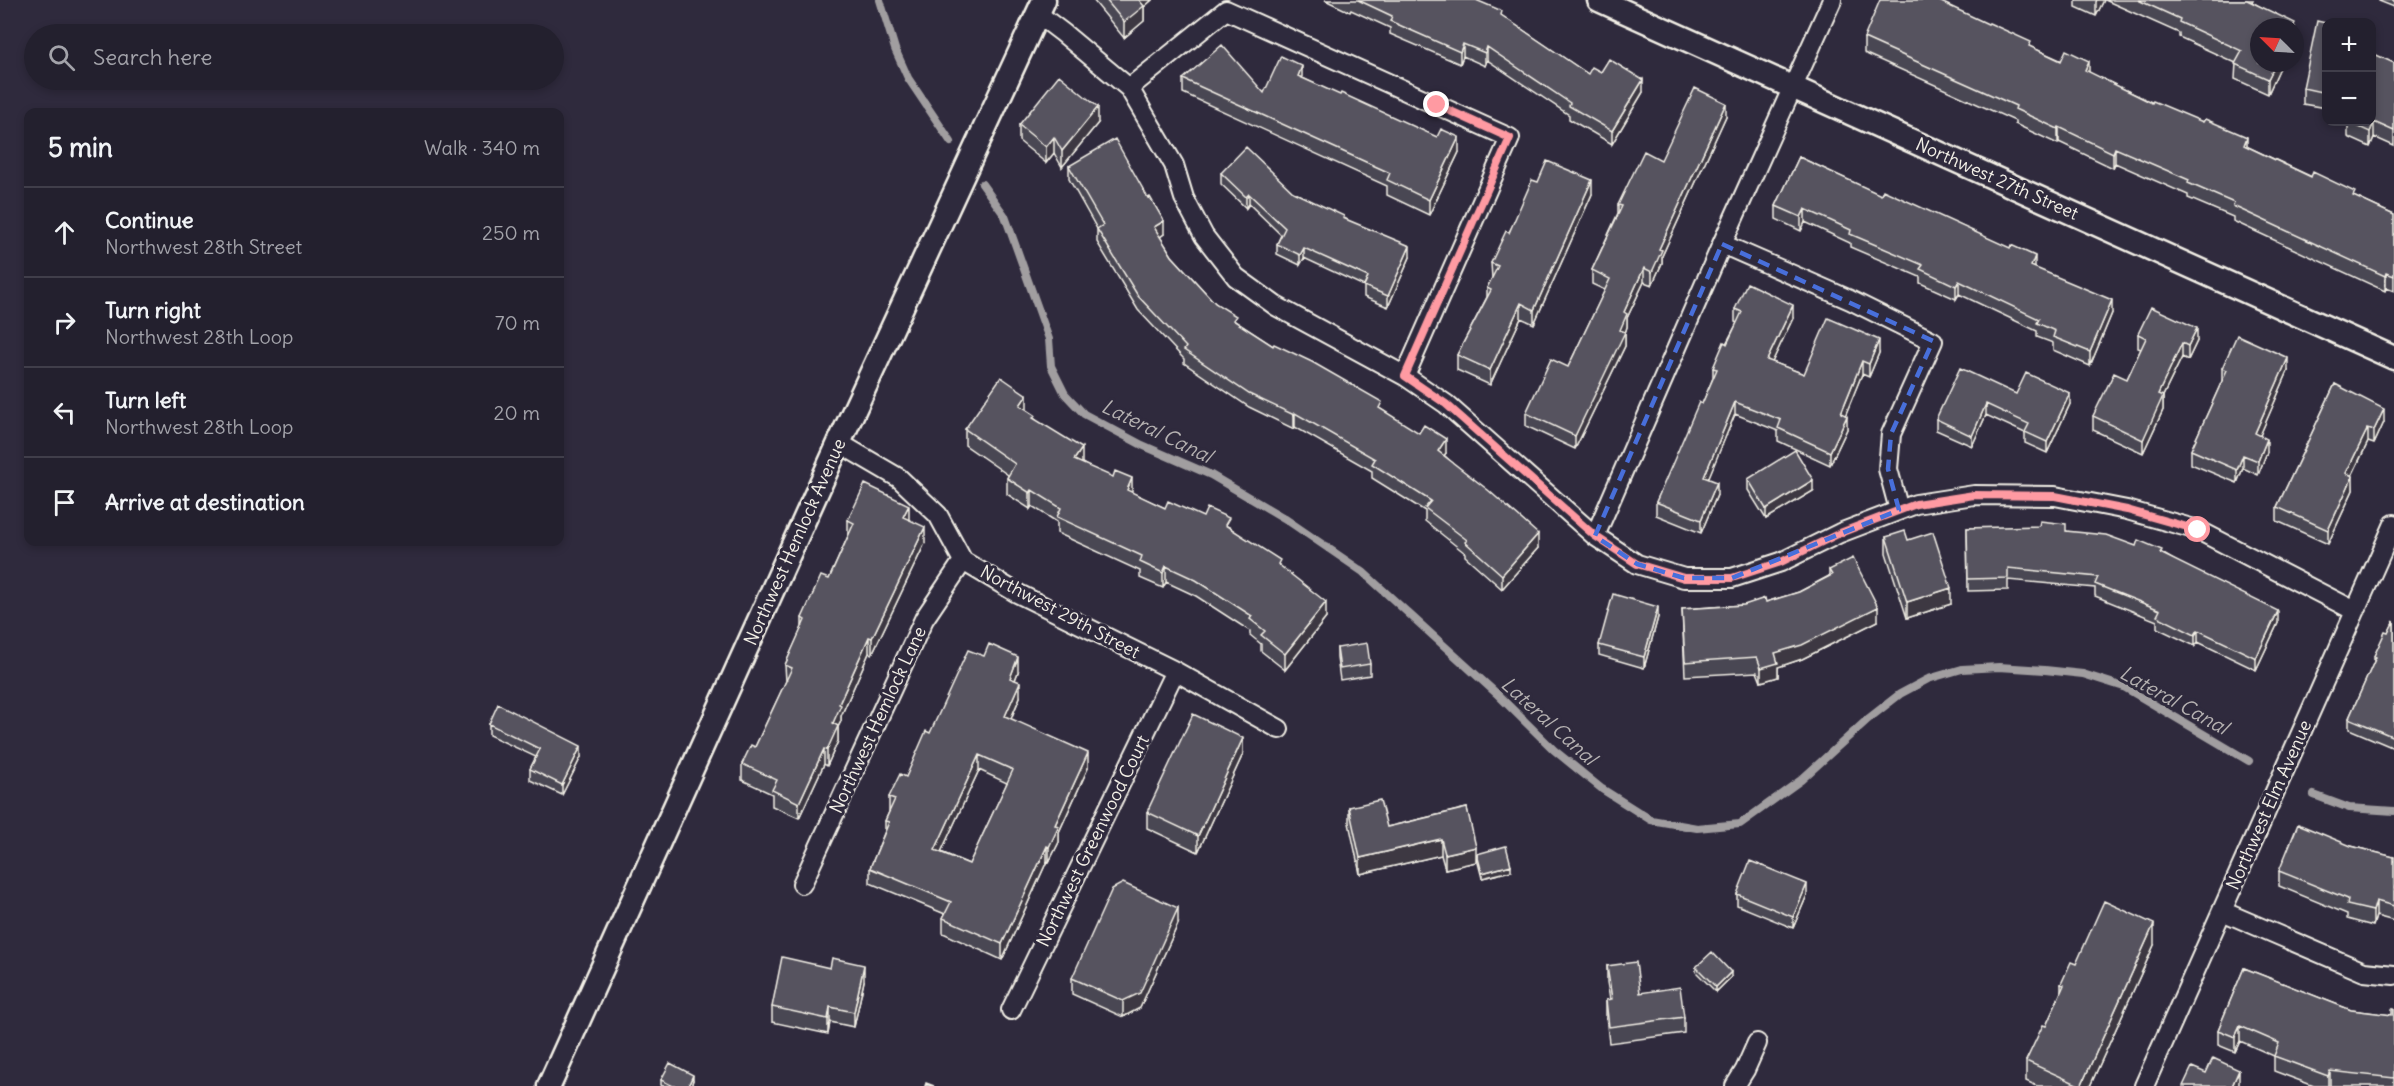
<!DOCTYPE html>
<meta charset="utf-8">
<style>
body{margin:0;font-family:Delius,sans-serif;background:#2f2d3a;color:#f1f3f6}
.controls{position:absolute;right:18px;top:18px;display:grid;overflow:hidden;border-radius:12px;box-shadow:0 3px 9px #0003}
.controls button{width:54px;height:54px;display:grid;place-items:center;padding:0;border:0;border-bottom:2px solid #403e4a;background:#23202e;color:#f1f3f6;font:30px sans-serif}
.compass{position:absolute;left:2250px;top:18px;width:54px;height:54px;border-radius:50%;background:#23202e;box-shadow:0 3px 9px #0003;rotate:294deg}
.stop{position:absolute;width:18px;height:18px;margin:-14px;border:4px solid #ff9aa2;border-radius:50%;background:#fff}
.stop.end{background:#ff9aa2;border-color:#fff;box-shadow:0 2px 6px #0008}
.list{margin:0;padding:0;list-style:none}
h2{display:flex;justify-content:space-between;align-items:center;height:78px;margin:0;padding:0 24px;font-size:26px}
h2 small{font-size:20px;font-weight:400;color:#a3a3aa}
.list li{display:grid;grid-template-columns:39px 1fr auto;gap:18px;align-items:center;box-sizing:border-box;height:90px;padding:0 24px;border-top:2px solid #403e4a}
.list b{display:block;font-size:22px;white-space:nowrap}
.list p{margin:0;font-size:20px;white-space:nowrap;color:#a3a3aa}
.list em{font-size:20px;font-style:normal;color:#a3a3aa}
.icon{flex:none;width:33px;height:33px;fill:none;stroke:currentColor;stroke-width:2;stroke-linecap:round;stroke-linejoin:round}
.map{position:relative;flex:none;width:2394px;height:1086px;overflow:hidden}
.search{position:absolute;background:#23202e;box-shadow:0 3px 9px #0003;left:24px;top:24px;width:540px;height:66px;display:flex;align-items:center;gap:15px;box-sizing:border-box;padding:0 21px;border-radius:33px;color:#a3a3aa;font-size:22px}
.panel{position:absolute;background:#23202e;box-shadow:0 3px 9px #0003;left:24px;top:108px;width:540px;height:438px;border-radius:12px}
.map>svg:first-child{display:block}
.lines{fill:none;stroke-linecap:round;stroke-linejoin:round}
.stream{stroke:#a19ea0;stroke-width:8}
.minor-casing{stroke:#f4f1e8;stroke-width:22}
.tertiary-casing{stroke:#f4f1e8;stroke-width:27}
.minor{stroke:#2f2a3d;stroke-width:18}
.tertiary{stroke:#2f2a3d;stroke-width:22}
.wall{fill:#4a4752;stroke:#f4f1e8;stroke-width:1.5;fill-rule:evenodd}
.shaded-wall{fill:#3c3942;stroke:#f4f1e8;stroke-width:1.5}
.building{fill:#56525f;stroke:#f4f1e8;stroke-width:1.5;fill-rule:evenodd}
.route{stroke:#ff9aa2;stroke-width:8}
.marked{fill:none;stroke:#486fdb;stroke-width:4.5;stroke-dasharray:12 8;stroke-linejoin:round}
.labels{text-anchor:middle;stroke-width:6;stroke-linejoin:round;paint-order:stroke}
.street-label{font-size:18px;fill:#f4f1e8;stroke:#2f2a3d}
.water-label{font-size:20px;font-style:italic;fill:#b6b2b2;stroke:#2f2a3d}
</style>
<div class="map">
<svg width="2394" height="1086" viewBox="0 0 2394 1086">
<rect width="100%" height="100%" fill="#2f2a3d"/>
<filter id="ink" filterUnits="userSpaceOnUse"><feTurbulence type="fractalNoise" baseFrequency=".0167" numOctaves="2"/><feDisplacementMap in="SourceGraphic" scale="12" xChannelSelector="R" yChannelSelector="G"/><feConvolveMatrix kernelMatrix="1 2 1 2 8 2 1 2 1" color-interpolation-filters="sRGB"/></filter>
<g filter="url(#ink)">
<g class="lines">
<path class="stream" d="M880 0 895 49 908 78 951 142
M982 184 1005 216 1049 339 1051 366 1065 394 1084 414 1142 445 1211 475 1284 518 1363 572 1496 693 1554 750 1602 789 1651 820 1697 828 1740 824 1801 780 1868 719 1900 694 1928 679 1962 669 1999 667 2045 670 2083 674 2124 687 2249 761
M2314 795 2349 808 2394 811"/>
<g class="minor-casing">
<path id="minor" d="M1038 14 1063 33 1129 88 1174 165 1184 198 1204 236 1236 277 1276 306 1405 376 1446 404 1595 536 1637 564 1684 578H1732L1781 562 1840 533 1916 504 1974 495 2055 496 2127 510 2198 530 2355 611
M1129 88 1226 10 1510 138 1405 376
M1722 244 1850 300 1933 341 1891 434 1888 469 1899 510
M839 443 899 478 938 515 963 561 1017 593 1175 671 1279 729
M1595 536 1722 244 1832 0
M802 884 924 619 963 561
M2222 911 2364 972 2394 975
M1011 1010 1175 671
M1735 1086 1745 1070 1757 1043
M2144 1086 2394 524"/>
</g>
<g class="tertiary-casing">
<path id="tertiary" d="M1599 0 2394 358
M549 1086 839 443 1044 0"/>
</g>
<use href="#minor" class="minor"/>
<use href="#tertiary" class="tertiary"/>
</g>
<path class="wall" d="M1093 0H1152L1144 7V21L1124 38Z
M1325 0H1476L1502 16 1588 74 1601 72 1643 92 1612 144 1569 119V115L1487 60 1485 66 1463 56 1460 64 1390 34V28L1351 10 1350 12Z
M2076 0H2104L2096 16 2076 7Z
M2105 0H2253L2252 2 2295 27 2259 63H2282L2268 94 2235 79 2236 63 2179 37V33Z
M2379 0H2394V7L2379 1Z
M2326 23V108L2303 104V88Z
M1988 24 2031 47 2089 73 2394 215V291L2386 288 2385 291 2233 221V217L2188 198V195L2115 163 2113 168 2059 142 2058 144 2015 124V121L1864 53V38Z
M2394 63V146L2374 137 2370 147 2348 137V122Z
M1302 78 1459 152 1429 215 1387 195V186L1183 93V79L1264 93Z
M1726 116 1662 256V263L1652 285 1644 282 1627 318V327L1625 333V346L1575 449 1526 426V413L1568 367 1605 290 1592 284V270L1618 213V205L1661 160Z
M1098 123 1062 167 1054 153 1046 163 1019 141V125Z
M1799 157 2035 268 2112 313 2090 366 2053 350V343L2037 337V331L1959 294 1956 299 1920 283V277L1850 247V243L1805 222 1801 231 1776 219V206Z
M1069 166 1164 234 1160 237 1172 256 1215 303 1236 322 1273 346 1382 410 1446 453 1444 455 1538 548 1502 589 1465 556V553L1425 521V511L1372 478V471L1295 427 1294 429 1249 407 1184 363V359L1138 310 1097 242V229L1069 179Z
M1221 173 1293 192 1344 218 1410 257 1388 307 1364 297V286L1304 258 1300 265 1277 254V244L1281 235 1249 204 1246 208 1221 184Z
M1538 182 1592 194 1534 324 1521 318 1490 385 1457 370V355L1487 297V288L1492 278 1491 263Z
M1735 309 1793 318 1772 362 1804 374 1879 353 1869 377 1862 374 1845 415 1847 429 1830 465 1778 441V431L1735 414 1708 478 1717 495 1701 533 1656 515V502L1702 404 1713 378V368L1737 323 1735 322Z
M2138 334 2197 341 2188 360 2182 357 2163 396V410L2143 453 2093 430V416L2127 379 2141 349 2138 348Z
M2222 368 2288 371 2260 435 2267 452 2258 475 2243 468 2237 483 2191 464V450L2222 381Z
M2335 384 2384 422 2374 444 2368 442 2352 476 2353 490 2328 544 2277 521V507Z
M2016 394 2070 404 2047 453 2025 443V433L1986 415 1972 446 1936 430V419Z
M1027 410 1035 419 1082 463 1132 493 1165 508 1203 517 1229 527 1280 566 1326 618 1285 670 1261 651V644L1250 635V631L1196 596 1166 582 1163 588 1140 578V571L1057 533V522L1032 506 1030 509 1007 494V478L1008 475 965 445V429Z
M1748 479 1813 491 1766 519 1748 490Z
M848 520H909L925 543 872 654 869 653 841 716V721L838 727V741L827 766 824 764 799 818 772 806V794L742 780V764L755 747 786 681 785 665 802 628V618L829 579 848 536Z
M1967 528 2066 531 2136 546 2162 553 2278 623 2256 670 2198 642 2195 646 2157 628V621L2095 596V588L2008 580V590L1968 591Z
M1886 537 1908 540 1951 604 1907 618 1886 553Z
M1829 570 1878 621 1802 659 1778 667V677L1761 682 1757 672 1685 676 1682 609 1744 605 1766 602 1799 592 1829 576Z
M1658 617 1644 668 1599 655V645Z
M2394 621V748L2349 729V718L2374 662V656L2388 633Z
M1337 648 1370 664V675L1340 680 1337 658Z
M1018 672 1015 680 1020 697 1011 719 1088 768 1059 832V842L1049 862 1047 861 1002 960 943 933V918L945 914 870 883V868L885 831V821L889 812V797L906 777 930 733ZM979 770 1007 783 969 864 941 852Z
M489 724 581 757 562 795 530 780V769L536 757 489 735Z
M1243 754 1198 852 1147 828V812Z
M1349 807 1387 827 1467 808 1476 862 1445 869 1441 855 1360 874 1349 823Z
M2351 846 2394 857V921L2376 916 2373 926 2347 919V914L2279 886V871Z
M1477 854 1511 871 1482 878 1477 859Z
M1737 894 1807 895 1793 928 1737 905Z
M1178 924 1140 1008 1123 1017 1072 994V978Z
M2154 945 2090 1086H2037L2026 1081V1061L2046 1026 2061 993V984L2076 964Z
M1607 966 1640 993 1684 1017V1033L1609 1043 1606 1016V1000H1610L1607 982Z
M1696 967 1731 977 1716 992 1696 972Z
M2244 968 2351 1010 2392 1015 2394 1009V1086H2314L2274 1071V1056L2240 1041 2235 1052 2218 1045V1030Z
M864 981 854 1027 830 1022 828 1034 772 1022V1007Z
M661 1080H693L691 1086H662L661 1085Z"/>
<path class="shaded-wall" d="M1137 0H1152L1144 7V21L1124 38V22Z
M2097 0H2104L2096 16V2Z
M1463 44V56L1460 64V52Z
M1487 47V60L1485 66V53Z
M2089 61V76L2085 70Z
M2276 63H2282L2268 94V79Z
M1302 66V81L1298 76Z
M1643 80V92L1612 144V131Z
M1726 103V116L1662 256V263L1652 285V272L1659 249Z
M1098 107V123L1062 167V151Z
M2374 122V137L2370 147V132Z
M2059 127V142L2058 144V129Z
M1054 137V153L1046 163V147Z
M1459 137V152L1429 215V200Z
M2247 137V152L2244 145Z
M2115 148V163L2113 168V153Z
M1592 180V194L1534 324V310Z
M1249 194V204L1246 208V197Z
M1805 209V222L1801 231V217Z
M1164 221V234L1154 241V227Z
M1410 246V257L1388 307V296Z
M1304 248V258L1300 265V255Z
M2035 256V269L2031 266Z
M1644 268V282L1627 318V327L1625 333V346L1575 449V436L1620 330 1624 312Z
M2386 273V288L2385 291V276Z
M1959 281V294L1956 299V286Z
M2112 300V313L2090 366V352Z
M1521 303V318L1490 385V370Z
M1793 305V318L1767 373V360Z
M2197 328V341L2188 360V346Z
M1879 340V353L1869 377V364Z
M2182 343V357L2163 396V410L2143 453V440L2158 394Z
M2288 358V371L2255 447V433Z
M1862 361V374L1841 426V413Z
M2070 393V404L2047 453V442Z
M1027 395V411L1020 405Z
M1735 402V414L1704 489V477Z
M1986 404V415L1972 446V436Z
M2384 409V422L2374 444V430Z
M1295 413V427L1294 429V415Z
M1847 416V429L1830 465V452Z
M2368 428V442L2346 487V473Z
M1446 439V453L1438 464V451Z
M2267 439V452L2258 475V461Z
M1082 448V464L1074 460Z
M2243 455V468L2237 483V470Z
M2353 476V490L2328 544V530Z
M1132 478V494L1127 490Z
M1813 480V491L1766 519V509Z
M1717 482V495L1701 533V520Z
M1032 490V506L1030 509V493Z
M909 505V521L903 517Z
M925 527V543L872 654V638Z
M1538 534V548L1502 589V575Z
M1166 566V582L1163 588V573Z
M1951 588V604L1907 618V602Z
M1326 602V618L1285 670V654Z
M1658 607V617L1644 668V657Z
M1878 607V621L1802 659 1778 667V677L1761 682V668L1775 653Z
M2278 611V623L2256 670V658Z
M2198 630V642L2195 646V635Z
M869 637V653L841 716V721L838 727V741L827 766V750L833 723 839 704Z
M1018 657V672L1010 693V678Z
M1020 682V697L1005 732V716Z
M1243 738V754L1198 852V836Z
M581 746V757L562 795V785Z
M824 749V764L799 818V803Z
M1088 753V768L1059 832V842L1049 862V847L1055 825Z
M979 755V770L935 865V850Z
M1441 839V855L1360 874V858Z
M1047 846V861L1002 960V944Z
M1476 847V862L1445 869V854Z
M1511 865V871L1482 878V873Z
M1807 884V895L1793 928V917Z
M2376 901V916L2373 926V911Z
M1178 908V924L1140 1008 1123 1017V1001Z
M2154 924V945L2090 1086H2081Z
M864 965V981L854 1027V1012Z
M1731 972V977L1716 992V987Z
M830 1007V1022L828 1034V1019Z
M2240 1026V1041L2235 1052V1037Z
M2239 1070V1086H2232Z
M2330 1071V1086H2328V1076Z
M693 1075V1080L691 1086H688Z"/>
<path class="building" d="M1106 0H1139L1144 6 1124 22Z
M1358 0H1476L1502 11 1501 15 1588 74 1592 67 1601 72 1609 59 1643 80 1612 131 1569 106 1570 103 1487 47 1485 53 1463 44 1460 52 1390 21 1392 16Z
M1880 0H1937L1988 24 1989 23 2031 42 2029 46 2061 61 2066 50 2089 61 2085 70 2152 103 2153 101 2203 122 2205 119 2247 137 2244 145 2311 177 2313 172 2355 192 2353 196 2394 215V276L2386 273 2385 276 2233 206 2234 203 2188 183 2189 180 2115 148 2113 153 2059 127 2058 129 2015 109 2016 106 1864 38Z
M2138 0H2247L2295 23 2293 27H2259V63H2276L2268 79 2235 64 2242 51 2179 22 2180 19Z
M2317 21 2326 23V93L2303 88Z
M1222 45 1264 93 1281 56 1302 66 1298 76 1340 95 1341 93 1437 137 1441 129 1459 137 1429 200 1387 180 1390 173 1183 79Z
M2372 53 2394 63V131L2374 122 2370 132 2348 122H2372Z
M1059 75 1098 107 1062 151 1054 137 1046 147 1019 125Z
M1695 88 1726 103 1659 249 1662 250 1652 272 1644 268 1624 312 1627 314 1620 330 1625 332 1575 436 1526 413 1551 359 1568 367 1610 279 1592 270 1622 206 1618 205 1644 151 1661 160Z
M1115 139 1148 198 1150 197 1164 221 1154 227 1172 256 1215 303 1236 316 1233 320 1273 346 1274 344 1312 362 1382 402 1379 408 1419 433 1424 425 1446 439 1438 451 1488 490 1538 534 1502 575 1465 542 1467 540 1425 508 1431 501 1372 464 1375 459 1295 413 1294 415 1249 394 1184 350 1186 347 1138 296 1097 229 1103 225 1069 166Z
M1246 147 1293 192 1344 216 1343 218 1410 246 1388 296 1364 286 1368 277 1304 248 1300 255 1277 244 1285 228 1249 194 1246 197 1221 173Z
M1799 157 1881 195 1883 190 2010 248 2011 245 2035 256 2031 266 2112 300 2090 352 2053 337 2055 331 2037 323 2039 319 1959 281 1956 286 1920 269 1923 265 1850 234 1851 230 1805 209 1801 217 1776 206Z
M1547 161 1592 180 1534 310 1521 303 1490 370 1457 355 1491 290 1487 288 1498 266 1491 263 1506 231 1509 233 1532 180 1538 182Z
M1747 283 1793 305 1767 360 1804 374 1828 318 1879 340 1869 364 1862 361 1841 413 1847 416 1830 452 1778 428 1781 420 1735 402 1704 477 1717 482 1701 520 1656 502 1699 402 1702 404 1717 369 1713 368 1724 342 1727 344 1742 312 1735 309Z
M2151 307 2197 328 2188 346 2182 343 2158 394 2163 396 2143 440 2093 416 2114 373 2127 379 2146 338 2138 334Z
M2237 335 2288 358 2255 433 2267 439 2258 461 2243 455 2237 470 2191 450 2227 370 2222 368Z
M1960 368 2016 394 2026 373 2070 393 2047 442 2025 432 2029 424 1986 404 1972 436 1936 419Z
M1001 377 1027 395 1020 405 1035 415 1033 418 1082 448 1074 460 1113 477 1115 471 1132 478 1127 490 1165 508 1168 501 1203 517 1207 508 1229 518 1225 525 1280 560 1278 564 1326 602 1285 654 1261 635 1265 631 1250 619 1252 616 1196 580 1166 566 1163 573 1140 562 1142 556 1057 517 1061 508 1032 490 1030 493 1007 478 1015 464 965 429Z
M2335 384 2384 409 2374 430 2368 428 2346 473 2353 476 2328 530 2277 507Z
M1795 450 1813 480 1766 509 1748 479Z
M865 484 909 505 903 517 925 527 872 638 869 637 839 704 841 705 833 723 838 726 827 750 824 749 799 803 772 790 777 780 742 764 751 745 755 747 792 668 785 665 805 620 802 618 821 576 829 579 854 523 848 520Z
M2040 521 2066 524V531L2106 535 2136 546 2138 540 2162 550 2160 553 2278 611 2256 658 2198 630 2195 635 2157 616 2160 610 2095 584 2098 577 2008 568V578L1968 579 1967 528 2039 526Z
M1905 531 1908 540 1933 532 1951 588 1907 602 1886 537Z
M1853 558 1878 607 1802 645 1775 653 1778 663 1761 668 1757 657 1685 662 1682 609 1744 605 1765 598 1766 602 1799 592 1832 575 1829 570Z
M1613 594 1658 607 1644 657 1599 645Z
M2394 621V737L2349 718 2376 657 2374 656 2385 632 2388 633Z
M1367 643 1370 664 1340 669 1337 648Z
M989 644 1018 657 1010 678 1020 682 1005 716 1088 753 1055 825 1059 826 1049 847 1047 846 1002 944 943 918 951 902 870 868 889 822 885 821 895 799 889 797 900 774 906 777 926 731 930 733 968 650 984 656ZM979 755 1013 770 969 864 935 850Z
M498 704 581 746 562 785 530 769 540 749 489 724Z
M1193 714 1243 738 1198 836 1147 812Z
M1380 800 1387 827 1467 808 1476 847 1445 854 1441 839 1360 858 1349 807Z
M2298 824 2351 846 2394 857V906L2376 901 2373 911 2347 905 2348 899 2279 871Z
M1506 846 1511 865 1482 873 1477 854Z
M1750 861 1807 884 1793 917 1737 894Z
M1123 883 1178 908 1140 993 1123 1001 1072 978 1112 889Z
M2104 901 2154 924 2081 1086 2026 1061 2043 1025 2046 1026 2064 985 2061 984 2071 962 2076 964Z
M1712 952 1731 972 1716 987 1696 967Z
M782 957 830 968 832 958 864 965 854 1012 830 1007 828 1019 772 1007Z
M1636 962 1640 993 1680 987 1684 1017 1609 1027 1606 1000 1612 999 1607 966Z
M2244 968 2351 1010 2392 1015V1009H2394V1078L2330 1071 2328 1076 2274 1056 2279 1043 2240 1026 2235 1037 2218 1030Z
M2213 1058 2239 1070 2232 1086H2183L2192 1067 2206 1073Z
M670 1063 693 1075 688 1086H673L661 1080Z
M926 1083 934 1086H925Z"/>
</g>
<g class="lines" filter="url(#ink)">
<path class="route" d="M1437 105 1510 138 1405 376 1446 404 1595 536 1637 564 1684 578H1732L1781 562 1840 533 1916 504 1974 495 2055 496 2127 510 2198 530"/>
</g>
<path class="marked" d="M1722 244 1933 341 1891 434 1888 469 1899 510 1732 578H1684L1637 564 1595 536Z"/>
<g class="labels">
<g class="street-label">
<text transform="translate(1997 179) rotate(24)" y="6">Northwest 27th Street</text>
<text transform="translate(795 542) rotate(-66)" y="6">Northwest Hemlock Avenue</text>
<text transform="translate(1060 612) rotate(28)" y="6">Northwest 29th Street</text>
<text transform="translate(878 720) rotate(-65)" y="6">Northwest Hemlock Lane</text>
<text transform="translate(2269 805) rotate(-66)" y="6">Northwest Elm Avenue</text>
<text transform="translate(1093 841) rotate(-64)" y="6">Northwest Greenwood Court</text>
</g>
<g class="water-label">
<text transform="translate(1157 431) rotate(26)" y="7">Lateral Canal</text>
<text transform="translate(2174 700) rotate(29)" y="7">Lateral Canal</text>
<text transform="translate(1549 721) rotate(42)" y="7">Lateral Canal</text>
</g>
</g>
</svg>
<div class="controls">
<button>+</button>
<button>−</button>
</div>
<svg class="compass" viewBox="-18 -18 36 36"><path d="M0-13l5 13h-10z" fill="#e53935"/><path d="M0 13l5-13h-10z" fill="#a3a3aa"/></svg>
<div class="stop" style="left:2198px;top:530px"></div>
<div class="stop end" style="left:1437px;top:105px"></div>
<div class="search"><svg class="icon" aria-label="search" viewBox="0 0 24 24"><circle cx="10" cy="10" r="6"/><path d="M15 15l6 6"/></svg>Search here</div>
<section class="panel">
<h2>5 min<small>Walk · 340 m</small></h2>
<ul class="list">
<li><svg class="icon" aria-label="ahead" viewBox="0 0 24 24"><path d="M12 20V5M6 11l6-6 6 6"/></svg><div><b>Continue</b><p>Northwest 28th Street</p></div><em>250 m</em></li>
<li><svg class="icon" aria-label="right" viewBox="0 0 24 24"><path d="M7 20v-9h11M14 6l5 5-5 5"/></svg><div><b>Turn right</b><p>Northwest 28th Loop</p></div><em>70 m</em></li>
<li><svg class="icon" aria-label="left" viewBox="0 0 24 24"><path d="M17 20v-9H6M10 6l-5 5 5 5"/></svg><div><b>Turn left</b><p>Northwest 28th Loop</p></div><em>20 m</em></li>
<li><svg class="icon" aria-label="arrive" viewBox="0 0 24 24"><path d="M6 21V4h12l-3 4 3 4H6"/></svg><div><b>Arrive at destination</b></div></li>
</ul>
</section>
</div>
